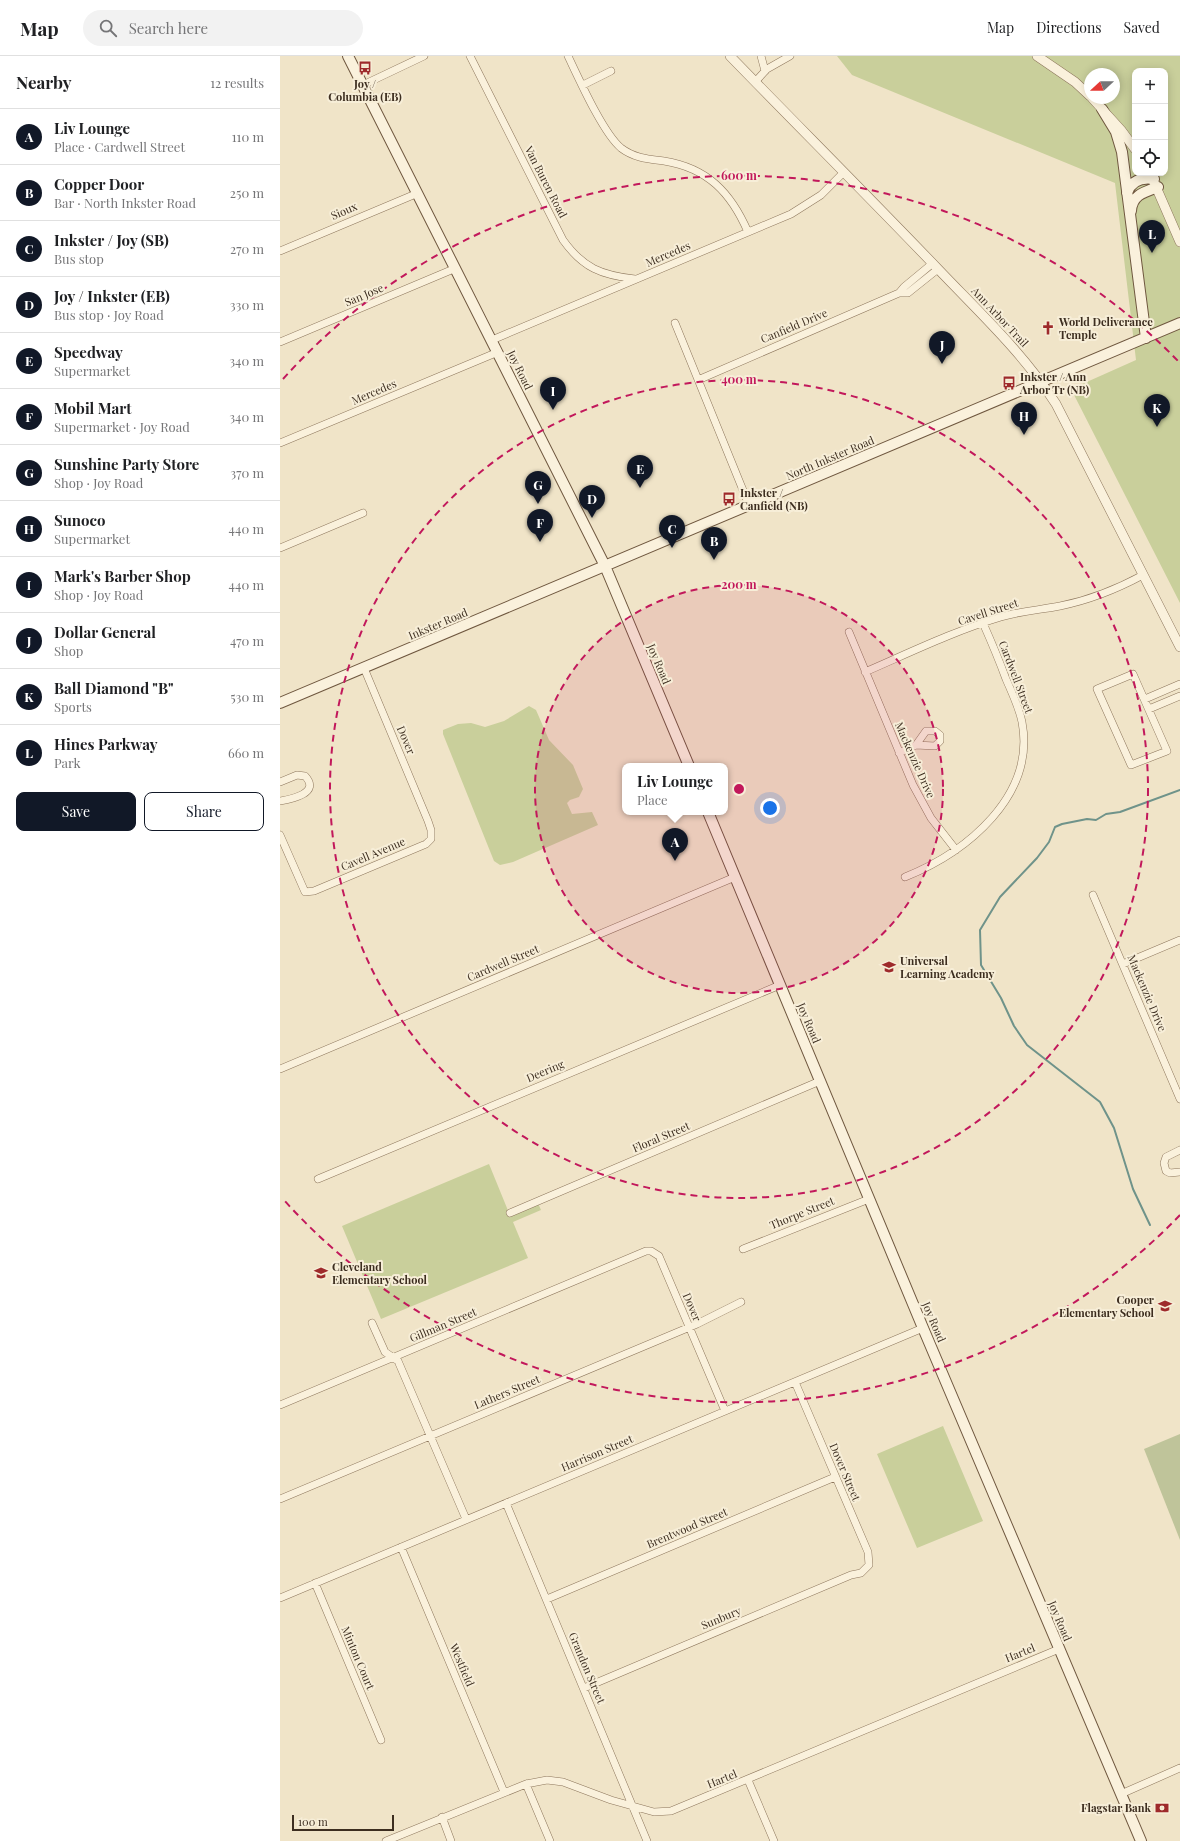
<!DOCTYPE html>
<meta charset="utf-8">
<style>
body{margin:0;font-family:"Playfair Display",serif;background:#f2f2f2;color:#202124}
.controls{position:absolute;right:12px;top:12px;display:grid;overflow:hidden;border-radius:8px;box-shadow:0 2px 10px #0003}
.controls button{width:36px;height:36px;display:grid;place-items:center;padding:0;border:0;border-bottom:1px solid #e0e0e0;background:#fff;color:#202124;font:20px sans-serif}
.compass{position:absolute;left:804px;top:12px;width:36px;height:36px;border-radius:50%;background:#fff;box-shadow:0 2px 10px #0003;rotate:249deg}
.scale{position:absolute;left:12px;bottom:10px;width:102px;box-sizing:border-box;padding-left:4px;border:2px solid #3d2e20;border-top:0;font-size:11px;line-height:14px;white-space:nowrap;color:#3d2e20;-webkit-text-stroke:3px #f7eed8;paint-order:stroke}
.you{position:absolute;left:490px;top:752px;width:14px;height:14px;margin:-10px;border:3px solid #fff;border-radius:50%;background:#1a73e8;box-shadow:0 0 0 6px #1a73e833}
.badge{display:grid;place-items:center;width:26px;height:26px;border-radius:50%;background:#111827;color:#fff;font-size:13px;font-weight:700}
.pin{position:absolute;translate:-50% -33px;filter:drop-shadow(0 1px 2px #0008)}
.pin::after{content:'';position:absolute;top:21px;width:14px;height:12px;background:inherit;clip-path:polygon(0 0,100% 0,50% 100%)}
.popup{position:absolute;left:342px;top:707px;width:106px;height:52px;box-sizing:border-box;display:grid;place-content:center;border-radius:8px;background:#fff;filter:drop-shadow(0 1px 3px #0005);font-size:13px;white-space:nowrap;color:#757577}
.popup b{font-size:15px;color:#202124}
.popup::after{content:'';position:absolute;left:50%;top:100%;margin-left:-8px;border:8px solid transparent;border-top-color:#fff}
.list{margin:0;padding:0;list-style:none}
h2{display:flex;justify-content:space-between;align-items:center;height:52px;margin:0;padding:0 16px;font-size:17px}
h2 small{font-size:13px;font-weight:400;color:#757577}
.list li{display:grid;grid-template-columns:26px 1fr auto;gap:12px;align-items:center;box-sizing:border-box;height:56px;padding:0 16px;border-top:1px solid #e0e0e0}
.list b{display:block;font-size:15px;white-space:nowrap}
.list p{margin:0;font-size:13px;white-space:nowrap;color:#757577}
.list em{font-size:13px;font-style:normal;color:#757577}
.actions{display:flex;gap:8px;padding:12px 16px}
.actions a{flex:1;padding:9px 0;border:1px solid #111827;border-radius:8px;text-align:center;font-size:14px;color:#111827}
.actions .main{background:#111827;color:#fff}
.icon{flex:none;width:22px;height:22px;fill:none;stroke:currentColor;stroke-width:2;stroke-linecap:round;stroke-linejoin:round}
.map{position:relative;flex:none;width:900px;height:1785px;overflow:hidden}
header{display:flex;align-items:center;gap:24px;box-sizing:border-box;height:56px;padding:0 20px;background:#fff;border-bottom:1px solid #e0e0e0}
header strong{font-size:19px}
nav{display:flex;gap:22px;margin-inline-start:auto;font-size:14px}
.search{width:280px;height:36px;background:#f2f2f2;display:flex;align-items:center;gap:10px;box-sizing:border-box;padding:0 14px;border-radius:22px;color:#757577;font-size:15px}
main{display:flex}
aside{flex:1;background:#fff}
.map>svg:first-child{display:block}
.green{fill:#c9cf9b;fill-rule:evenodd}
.cemetery{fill:#bfc49a}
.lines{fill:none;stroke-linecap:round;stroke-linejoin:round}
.stream{stroke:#6f938a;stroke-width:2}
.minor-casing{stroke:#8d765c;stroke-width:8}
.tertiary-casing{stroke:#8d765c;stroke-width:10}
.secondary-casing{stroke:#6f573f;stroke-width:12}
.minor{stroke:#faf1dc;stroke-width:7}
.tertiary{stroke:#faf1dc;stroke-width:9}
.secondary{stroke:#faf1dc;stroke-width:10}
.ring{fill:none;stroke:#c2185b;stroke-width:2;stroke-dasharray:7 5}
.labels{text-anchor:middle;stroke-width:4;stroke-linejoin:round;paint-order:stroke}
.poi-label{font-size:11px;font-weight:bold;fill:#3d2e20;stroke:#f7eed8;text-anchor:start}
.street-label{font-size:11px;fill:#3d2e20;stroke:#f7eed8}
.centre{fill:#c2185b;stroke:#f7eed8;stroke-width:2}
.ring-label{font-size:12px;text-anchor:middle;font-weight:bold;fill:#c2185b;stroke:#f7eed8;stroke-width:4;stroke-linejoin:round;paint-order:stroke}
</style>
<header>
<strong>Map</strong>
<div class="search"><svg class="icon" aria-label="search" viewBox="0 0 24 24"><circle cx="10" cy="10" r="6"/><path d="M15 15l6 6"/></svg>Search here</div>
<nav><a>Map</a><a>Directions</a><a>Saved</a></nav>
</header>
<main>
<aside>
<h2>Nearby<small>12 results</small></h2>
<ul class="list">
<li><span class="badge">A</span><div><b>Liv Lounge</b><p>Place · Cardwell Street</p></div><em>110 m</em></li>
<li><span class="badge">B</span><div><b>Copper Door</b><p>Bar · North Inkster Road</p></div><em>250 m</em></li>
<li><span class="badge">C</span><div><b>Inkster / Joy (SB)</b><p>Bus stop</p></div><em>270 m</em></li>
<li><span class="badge">D</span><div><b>Joy / Inkster (EB)</b><p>Bus stop · Joy Road</p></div><em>330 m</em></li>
<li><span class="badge">E</span><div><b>Speedway</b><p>Supermarket</p></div><em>340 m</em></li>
<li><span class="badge">F</span><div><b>Mobil Mart</b><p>Supermarket · Joy Road</p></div><em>340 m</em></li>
<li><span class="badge">G</span><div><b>Sunshine Party Store</b><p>Shop · Joy Road</p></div><em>370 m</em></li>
<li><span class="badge">H</span><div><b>Sunoco</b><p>Supermarket</p></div><em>440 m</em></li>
<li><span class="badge">I</span><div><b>Mark's Barber Shop</b><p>Shop · Joy Road</p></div><em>440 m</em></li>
<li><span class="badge">J</span><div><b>Dollar General</b><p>Shop</p></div><em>470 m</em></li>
<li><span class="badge">K</span><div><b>Ball Diamond &quot;B&quot;</b><p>Sports</p></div><em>530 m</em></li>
<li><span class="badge">L</span><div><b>Hines Parkway</b><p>Park</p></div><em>660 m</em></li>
</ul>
<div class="actions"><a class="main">Save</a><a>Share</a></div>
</aside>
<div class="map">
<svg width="900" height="1785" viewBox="0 0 900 1785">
<rect width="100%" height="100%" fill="#f0e4c8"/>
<path class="green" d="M557 0H900V547L791 333 856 304 835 127 572 19ZM855 15H885V117H855ZM810 18H834V42H810Z
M249 650 256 654 269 684 293 709 303 733 299 741 290 744 287 747 292 758 312 756 318 769 233 806 220 809 214 805 163 678V674L178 668 191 667 205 671 224 665Z
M209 1108 229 1157 257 1145 261 1154 233 1166 248 1202 101 1263 62 1170Z
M663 1370 703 1465 637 1492 597 1398Z"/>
<path class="cemetery" d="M900 1378V1484L864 1393Z"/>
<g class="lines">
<path class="stream" d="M870 1169 853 1133 834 1072 820 1046 747 989 734 970 721 942 701 909 700 874 720 841 757 802 769 786 775 771 782 768 807 763 816 764 826 758 840 756 900 734"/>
<g class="minor-casing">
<path id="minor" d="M190 0 283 184C303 212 321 219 355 223
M288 0C299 23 323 77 341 92 354 102 368 103 384 105 428 112 451 137 468 176
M481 0 485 15
M475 26 487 13 510 0
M83 29 144 0
M303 29 331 15
M0 195 138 137
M619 237 624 231 653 207
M395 267 469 449
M212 284 511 158 541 139 564 116
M0 286 176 212
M418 324 619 237H628L658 213
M0 387 218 296
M0 492 83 457
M569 576 633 729 651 762 676 794
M585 616C629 597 674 575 721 561 740 555 760 554 780 550 810 544 837 533 863 519
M853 618 887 695 851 709 817 633Z
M865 643 900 628
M869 653 900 640
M619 697 636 689 655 690 660 685V679L655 675H646L636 689
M0 726 17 719 25 720C41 737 12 743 0 745
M0 779 25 836 34 835 146 788 151 783V774L148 765 84 612
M625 821C687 796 756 740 742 666 739 651 732 637 726 623 719 604 711 585 703 567
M813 839 900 1043
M843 908 900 884
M0 1013 455 821
M900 1094 886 1101 884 1107 886 1115 890 1117 900 1116
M38 1123 500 929
M230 1157 540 1025
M463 1193 589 1143
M92 1267 105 1296 118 1305 186 1463
M0 1349 366 1195H371L379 1200 445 1355
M0 1443 417 1268 461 1246
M226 1447 367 1785
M121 1491 224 1736
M35 1527 101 1684
M0 1542 643 1272
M267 1543 555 1421
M304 1632 571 1519 581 1517 589 1509 588 1496 515 1326
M468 1724 494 1785
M246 1728 270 1785
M841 1738 900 1712
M162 1761 171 1785
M106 1785 246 1728 267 1724 283 1726 331 1744 374 1756 391 1755 779 1593"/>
</g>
<g class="tertiary-casing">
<path id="tertiary" d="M450 0C519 71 590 142 659 214 700 257 744 298 776 348L900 591
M757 0 795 26 810 40
M812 42 841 74 855 93
M870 117 900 186"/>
</g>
<g class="secondary-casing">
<path id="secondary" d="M68 0 325 510 409 710
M822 53 836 76 842 96 866 282
M847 137C851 125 861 121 874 123
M851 155C852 139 864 136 878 131
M0 647 900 267
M428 756 643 1272 861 1785"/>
</g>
<use href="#minor" class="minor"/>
<use href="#tertiary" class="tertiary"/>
<use href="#secondary" class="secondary"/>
</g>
<circle cx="459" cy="733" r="204" fill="#c2185b" fill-opacity=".12"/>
<g class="ring">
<circle cx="459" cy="733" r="204"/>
<circle cx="459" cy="733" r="409"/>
<path d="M900 1159A613 613 0 0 1 3 1143M3 323A613 613 0 0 1 900 307"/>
</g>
<defs>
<g id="bus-bare" transform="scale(1.08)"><path d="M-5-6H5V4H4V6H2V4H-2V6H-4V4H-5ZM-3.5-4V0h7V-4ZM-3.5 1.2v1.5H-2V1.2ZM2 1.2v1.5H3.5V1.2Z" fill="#9e2a2b" stroke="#f7eed8" stroke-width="2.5" paint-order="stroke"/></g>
<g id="church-bare" transform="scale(1.08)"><path d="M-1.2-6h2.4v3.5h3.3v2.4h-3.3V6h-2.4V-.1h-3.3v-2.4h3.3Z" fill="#9e2a2b" stroke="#f7eed8" stroke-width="2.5" paint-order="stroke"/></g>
<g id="school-bare" transform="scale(1.08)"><path d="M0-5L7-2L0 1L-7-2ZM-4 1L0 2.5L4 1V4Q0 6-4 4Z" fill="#9e2a2b" stroke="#f7eed8" stroke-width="2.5" paint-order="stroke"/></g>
<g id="bank-bare" transform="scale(1.08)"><path d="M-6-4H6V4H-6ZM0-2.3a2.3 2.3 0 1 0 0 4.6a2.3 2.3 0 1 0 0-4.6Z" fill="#9e2a2b" stroke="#f7eed8" stroke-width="2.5" paint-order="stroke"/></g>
</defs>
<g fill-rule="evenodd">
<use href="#bus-bare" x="85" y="12"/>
<use href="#church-bare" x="768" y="272"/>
<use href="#bus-bare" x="729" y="327"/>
<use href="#bus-bare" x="449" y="443"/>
<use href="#school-bare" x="609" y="911"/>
<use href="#school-bare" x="41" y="1217"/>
<use href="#school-bare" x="885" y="1250"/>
<use href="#bank-bare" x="882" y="1752"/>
</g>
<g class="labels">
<g class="poi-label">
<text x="85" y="32" text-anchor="middle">Joy /<tspan x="85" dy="13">Columbia (EB)</tspan></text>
<text x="779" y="270">World Deliverance<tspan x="779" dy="13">Temple</tspan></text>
<text x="740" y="325">Inkster / Ann<tspan x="740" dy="13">Arbor Tr (NB)</tspan></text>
<text x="460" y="441">Inkster /<tspan x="460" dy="13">Canfield (NB)</tspan></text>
<text x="620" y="909">Universal<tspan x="620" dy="13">Learning Academy</tspan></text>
<text x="52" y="1215">Cleveland<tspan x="52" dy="13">Elementary School</tspan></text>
<text x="874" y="1248" text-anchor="end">Cooper<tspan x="874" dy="13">Elementary School</tspan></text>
<text x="871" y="1756" text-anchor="end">Flagstar Bank</text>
</g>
<g class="street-label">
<text transform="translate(266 126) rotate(63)" y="4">Van Buren Road</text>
<text transform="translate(64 155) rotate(-23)" y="4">Sioux</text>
<text transform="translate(388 198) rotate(-23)" y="4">Mercedes</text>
<text transform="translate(84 239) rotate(-23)" y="4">San Jose</text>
<text transform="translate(720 261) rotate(47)" y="4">Ann Arbor Trail</text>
<text transform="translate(514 270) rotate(-23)" y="4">Canfield Drive</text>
<text transform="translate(240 314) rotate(64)" y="4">Joy Road</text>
<text transform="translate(94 336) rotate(-23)" y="4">Mercedes</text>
<text transform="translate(550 402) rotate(-23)" y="4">North Inkster Road</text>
<text transform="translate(708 556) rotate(-18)" y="4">Cavell Street</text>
<text transform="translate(158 568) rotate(-23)" y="4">Inkster Road</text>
<text transform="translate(379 608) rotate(67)" y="4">Joy Road</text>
<text transform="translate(736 621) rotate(69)" y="4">Cardwell Street</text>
<text transform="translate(126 684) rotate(67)" y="4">Dover</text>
<text transform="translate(635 704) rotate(66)" y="4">Mackenzie Drive</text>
<text transform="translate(93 798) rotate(-23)" y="4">Cavell Avenue</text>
<text transform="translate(223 907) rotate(-23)" y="4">Cardwell Street</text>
<text transform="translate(867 937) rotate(67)" y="4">Mackenzie Drive</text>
<text transform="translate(529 967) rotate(67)" y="4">Joy Road</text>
<text transform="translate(265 1015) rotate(-23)" y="4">Deering</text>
<text transform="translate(381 1081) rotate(-23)" y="4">Floral Street</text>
<text transform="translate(522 1157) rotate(-22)" y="4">Thorpe Street</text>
<text transform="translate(412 1251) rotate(67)" y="4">Dover</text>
<text transform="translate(654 1266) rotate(67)" y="4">Joy Road</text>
<text transform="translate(163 1269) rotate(-23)" y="4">Gillman Street</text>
<text transform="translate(227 1336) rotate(-23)" y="4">Lathers Street</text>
<text transform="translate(317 1397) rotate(-23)" y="4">Harrison Street</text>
<text transform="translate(565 1416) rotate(67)" y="4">Dover Street</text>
<text transform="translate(407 1472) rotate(-23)" y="4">Brentwood Street</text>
<text transform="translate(441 1562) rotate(-23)" y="4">Sunbury</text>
<text transform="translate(780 1565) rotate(67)" y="4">Joy Road</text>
<text transform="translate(740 1597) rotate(-22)" y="4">Hartel</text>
<text transform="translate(78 1602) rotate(67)" y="4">Minton Court</text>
<text transform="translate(182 1609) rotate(67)" y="4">Westfield</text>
<text transform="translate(307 1612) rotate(67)" y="4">Grandon Street</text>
<text transform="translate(442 1723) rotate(-22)" y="4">Hartel</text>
</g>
</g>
<circle cx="459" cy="733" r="6" class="centre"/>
<g class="ring-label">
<text x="459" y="124">600 m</text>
<text x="459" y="328">400 m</text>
<text x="459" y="533">200 m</text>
</g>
</svg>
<div class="controls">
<button>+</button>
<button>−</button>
<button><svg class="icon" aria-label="locate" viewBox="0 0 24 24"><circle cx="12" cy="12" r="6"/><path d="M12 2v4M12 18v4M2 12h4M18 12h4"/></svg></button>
</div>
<svg class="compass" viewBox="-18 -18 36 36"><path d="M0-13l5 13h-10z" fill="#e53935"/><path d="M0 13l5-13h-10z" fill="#757577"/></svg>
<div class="scale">100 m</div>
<div class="you"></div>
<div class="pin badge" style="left:395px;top:805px">A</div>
<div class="popup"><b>Liv Lounge</b>Place</div>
<div class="pin badge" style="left:434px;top:504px">B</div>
<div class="pin badge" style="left:392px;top:492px">C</div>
<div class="pin badge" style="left:312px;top:462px">D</div>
<div class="pin badge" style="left:360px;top:432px">E</div>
<div class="pin badge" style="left:260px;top:486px">F</div>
<div class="pin badge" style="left:258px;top:448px">G</div>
<div class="pin badge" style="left:744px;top:379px">H</div>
<div class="pin badge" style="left:273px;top:354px">I</div>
<div class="pin badge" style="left:662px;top:308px">J</div>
<div class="pin badge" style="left:877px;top:371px">K</div>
<div class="pin badge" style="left:872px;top:197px">L</div>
</div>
</main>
